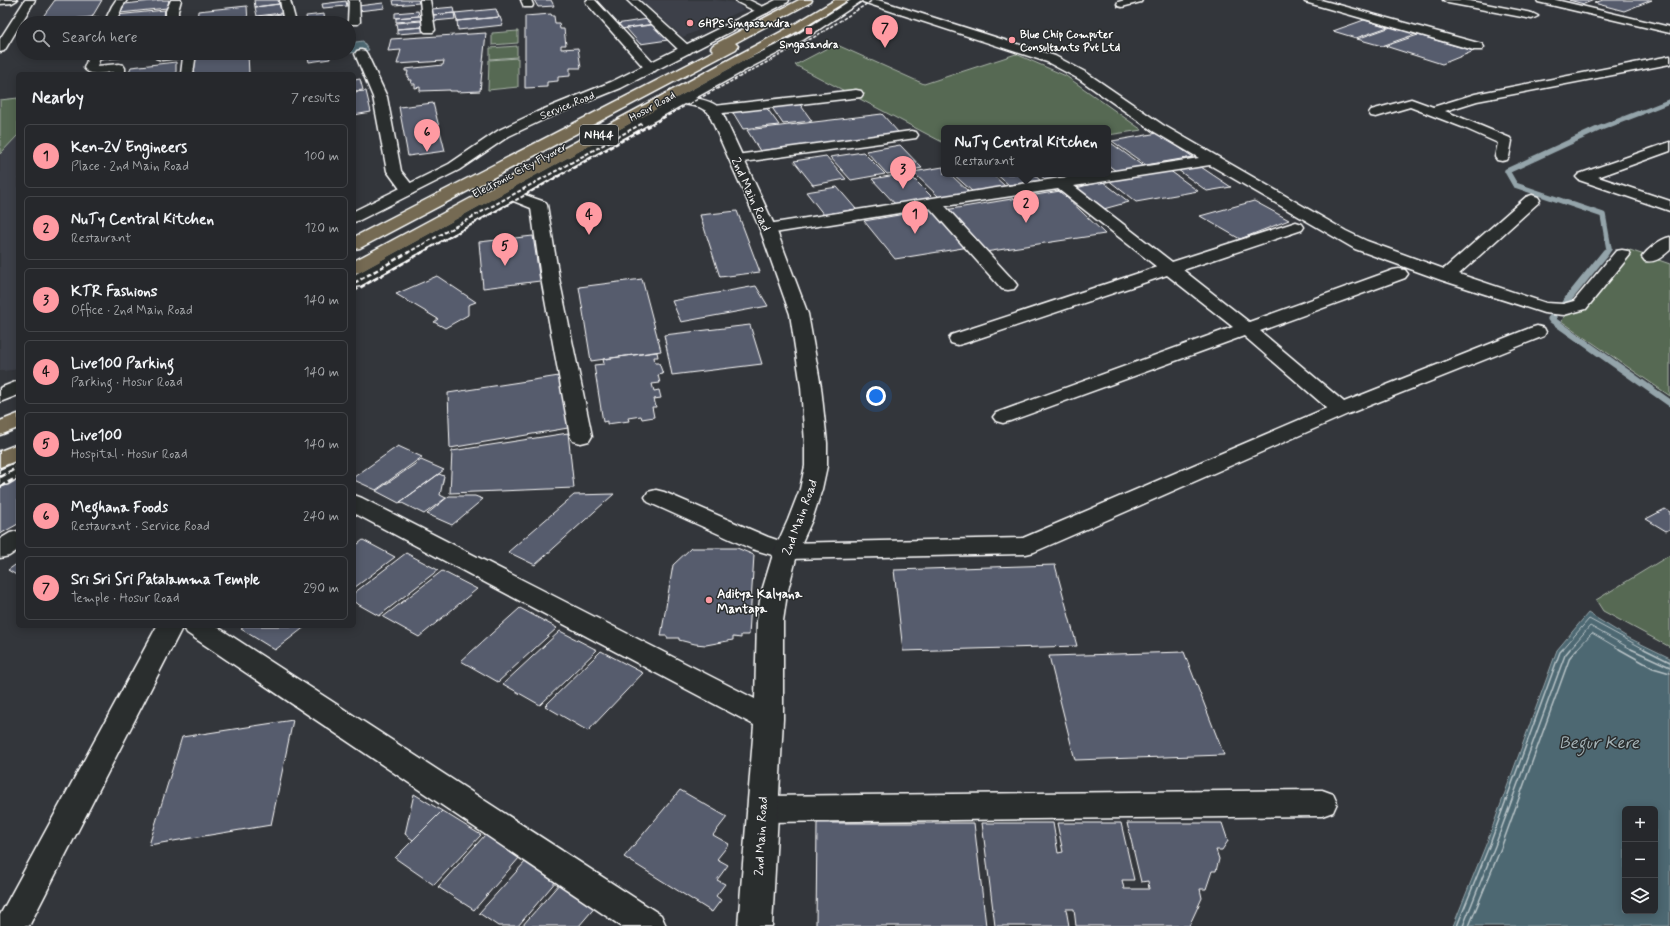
<!DOCTYPE html>
<meta charset="utf-8">
<style>
body{margin:0;font-family:Mynerve,sans-serif;background:#2e3034;color:#f1f3f6}
.controls{position:absolute;right:12px;bottom:12px;display:grid;overflow:hidden;border-radius:6px;box-shadow:0 2px 10px #0003}
.controls button{width:36px;height:36px;display:grid;place-items:center;padding:0;border:0;border-bottom:1px solid #424448;background:#26282c;color:#f1f3f6;font:20px sans-serif}
.you{position:absolute;left:876px;top:396px;width:14px;height:14px;margin:-10px;border:3px solid #fff;border-radius:50%;background:#1a73e8;box-shadow:0 0 0 6px #1a73e833}
.badge{display:grid;place-items:center;width:26px;height:26px;border-radius:50%;background:#ff9aa2;color:#111;font-size:13px;font-weight:700}
.pin{position:absolute;translate:-50% -33px;filter:drop-shadow(0 1px 2px #0008)}
.pin::after{content:'';position:absolute;top:21px;width:14px;height:12px;background:inherit;clip-path:polygon(0 0,100% 0,50% 100%)}
.popup{position:absolute;left:941px;top:125px;width:170px;height:52px;box-sizing:border-box;display:grid;place-content:center;border-radius:6px;background:#26282c;filter:drop-shadow(0 1px 3px #0005);font-size:13px;white-space:nowrap;color:#a4a6a9}
.popup b{font-size:15px;color:#f1f3f6}
.popup::after{content:'';position:absolute;left:50%;top:100%;margin-left:-8px;border:8px solid transparent;border-top-color:#26282c}
.list{margin:0;padding:0;list-style:none}
h2{display:flex;justify-content:space-between;align-items:center;height:52px;margin:0;padding:0 16px;font-size:17px}
h2 small{font-size:13px;font-weight:400;color:#a4a6a9}
.list li{display:grid;grid-template-columns:26px 1fr auto;gap:12px;align-items:center;box-sizing:border-box;height:64px;margin:0 8px 8px;padding:0 8px;border:1px solid #424448;border-radius:6px}
.list b{display:block;font-size:15px;white-space:nowrap}
.list p{margin:0;font-size:13px;white-space:nowrap;color:#a4a6a9}
.list em{font-size:13px;font-style:normal;color:#a4a6a9}
.icon{flex:none;width:22px;height:22px;fill:none;stroke:currentColor;stroke-width:2;stroke-linecap:round;stroke-linejoin:round}
.map{position:relative;flex:none;width:1670px;height:926px;overflow:hidden}
.search{position:absolute;background:#26282c;box-shadow:0 2px 10px #0003;left:16px;top:16px;width:340px;height:44px;display:flex;align-items:center;gap:10px;box-sizing:border-box;padding:0 14px;border-radius:22px;color:#a4a6a9;font-size:15px}
.panel{position:absolute;background:#26282c;box-shadow:0 2px 10px #0003;left:16px;top:72px;width:340px;height:556px;border-radius:6px}
.map>svg:first-child{display:block}
.built{fill:#3e414a}
.green{fill:#566953;stroke:#aab4a9}
.water{fill:#4d6872;stroke:#94a4aa;fill-rule:evenodd}
.lines{fill:none;stroke-linecap:round;stroke-linejoin:round}
.shore-far1{stroke:#b8c3c7;stroke-width:1}
.shore{stroke:#b8c3c7;stroke-width:1.5}
.stream-far2{stroke:#94a4aa;stroke-width:4.5}
.stream-far1{stroke:#94a4aa;stroke-width:5.5}
.stream{stroke:#94a4aa;stroke-width:7}
.building{fill:#575b6d;stroke:#fff}
.street-casing{stroke:#fff;stroke-width:3}
.secondary-casing{stroke:#fff;stroke-width:3}
.highway-casing{stroke:#fff;stroke-width:3}
.street{fill:#2a2d2e;fill-rule:evenodd}
.secondary{fill:#2a2d2e;fill-rule:evenodd}
.highway{fill:#746b52;fill-rule:evenodd}
.rail-far3{stroke:#fff;stroke-width:1.5;stroke-dasharray:3.5 1.5;stroke-linecap:butt}
.rail-far2{stroke:#fff;stroke-width:2;stroke-dasharray:4 2;stroke-linecap:butt}
.rail-far1{stroke:#fff;stroke-width:2.5;stroke-dasharray:5 2.5;stroke-linecap:butt}
.rail{stroke:#fff;stroke-width:3;stroke-dasharray:6 3;stroke-linecap:butt}
.poi-dot{fill:#ff9aa2;stroke:#2a2d2e;stroke-width:1.5}
.labels{text-anchor:middle;stroke-width:3;stroke-linejoin:round;paint-order:stroke}
.far-poi-label{font-size:11px;font-weight:bold;fill:#fff;stroke:#2a2d2e;text-anchor:start}
.far-street-label{font-size:11px;fill:#fff;stroke:#2a2d2e}
.shield{fill:#2a2d2e;stroke:#bfc0c0;stroke-width:1}
.shield-label{font-size:12px;font-weight:bold;fill:#fff}
.street-label{font-size:13px;fill:#fff;stroke:#2a2d2e}
.poi-label{font-size:13px;font-weight:bold;fill:#fff;stroke:#2a2d2e;text-anchor:start}
.near-water-label{font-size:17px;font-style:italic;fill:#a6b4b8;stroke:#2a2d2e}
</style>
<div class="map">
<svg width="1670" height="926" viewBox="0 0 1670 926">
<rect width="100%" height="100%" fill="#33363b"/>
<filter id="ink" filterUnits="userSpaceOnUse"><feTurbulence type="fractalNoise" baseFrequency=".025" numOctaves="2"/><feDisplacementMap in="SourceGraphic" scale="8" xChannelSelector="R" yChannelSelector="G"/><feConvolveMatrix kernelMatrix="1 2 1 2 8 2 1 2 1" color-interpolation-filters="sRGB"/></filter>
<g filter="url(#ink)">
<path class="built" d="M640 0H715L737 3 743 10 683 37Z
M18 135V368L13 370 0 371V154Z"/>
<path class="green" d="M518 31V43L492 45V33Z
M835 44 924 84 1016 54 1066 76 1142 130 1108 135V128H944V143L795 65Z
M517 46V57L490 59V48Z
M518 58V87L488 90 489 60Z
M18 98V135L0 154V100Z
M1627 249 1670 264V396L1561 321Z
M1670 555V647L1603 611 1596 600Z"/>
<path class="water" d="M363 41 369 50 350 53 349 43Z
M1588 613 1627 637 1670 658V926H1453L1487 842 1557 650ZM1625 809H1655V911H1625Z"/>
<g class="lines">
<path class="shore-far1" d="M1562 650 1589 619 1646 650
M1569 650 1590 626 1633 650
M1576 650 1592 633 1621 650"/>
<path class="shore" d="M1619 649 1653 668 1670 673
M1631 649 1670 667
M1644 649 1670 662
M1457 926 1490 844 1560 652 1563 649
M1463 926 1495 846 1565 655 1570 649
M1469 926 1501 848 1570 657 1577 649"/>
<path class="stream-far2" d="M1640 113 1670 101"/>
<path class="stream-far1" d="M1605 253 1609 249 1603 215 1515 185 1507 171 1598 129 1642 112"/>
<path class="stream" d="M1565 303 1606 252
M1553 317 1551 319 1670 403"/>
</g>
<path class="building" d="M55 0H102L92 17 39 22Z
M161 0H169L167 8 120 13 125 4Z
M254 0H278L279 4 255 7Z
M393 0H418L419 3 394 5Z
M534 0H551L554 6 538 7Z
M1569 0H1594L1584 4Z
M1603 0H1652L1624 11 1594 3Z
M346 1 347 6 323 8 322 4Z
M383 3 385 8 358 11V6Z
M279 4 282 13 257 16 255 7Z
M247 6 248 23H197L198 11Z
M454 7 455 13 433 15 432 9Z
M496 9 499 17 457 21 455 13Z
M165 10 163 23H113L117 15Z
M418 11 419 16 395 18V13Z
M454 13 455 19 434 21 433 15Z
M282 14 283 18 257 22 256 17Z
M324 14 325 23H307L306 16Z
M551 14 552 16H554L555 23H559L560 29H564L566 45H561V49L578 48 581 68H570V76L558 77V81L547 82V87L525 88V16Z
M420 16 421 20 396 22V18Z
M99 17 95 23H72L74 20Z
M500 17 503 25 458 30 457 21Z
M283 19 284 23 257 22Z
M648 19 653 24 621 29 616 24Z
M1364 20 1388 27 1356 38 1333 31Z
M422 21 423 27 397 29 396 23Z
M652 25 668 40 640 44 626 28Z
M423 27V32L397 34V29Z
M1391 27 1416 34 1382 46 1357 39Z
M486 33 480 91 457 92V91H450V90L420 91V87L415 88V84H411L412 80H408L409 76H407L408 71H405V69L443 65 444 61 397 64 401 50 388 51 391 39Z
M1418 35 1474 51 1442 64 1385 46Z
M103 53H150V54L101 60Z
M195 53H248L249 74H193Z
M307 53H329L330 59 309 62Z
M176 62V74H128L131 67Z
M360 79 363 90 354 91V80Z
M366 91 371 112 354 115V92Z
M433 103 445 151 408 156 399 107Z
M799 103 812 121 783 124 771 106Z
M766 107 779 125 743 129 732 111Z
M882 114 899 133 760 151 747 130Z
M1158 133 1193 157 1146 165 1112 141Z
M1108 143H1111L1143 166 1116 171 1108 165Z
M900 145 922 168 887 174 866 151Z
M863 152 885 174 851 180 830 157Z
M826 156 846 179 813 185 794 161Z
M943 167 944 174H950L970 193 940 198 913 172Z
M1201 167 1231 187 1207 191 1178 170Z
M1169 170 1198 191 1136 202 1107 179Z
M908 173 934 199 897 206 872 179Z
M953 174H992L1006 187 973 192Z
M996 174H1033L1040 180 1009 185Z
M1039 174H1075L1077 176 1047 181Z
M1102 181 1129 202 1100 210 1073 189Z
M837 187 856 209 824 215 806 192Z
M1060 191 1105 234 985 252 945 210Z
M1254 201 1289 220 1240 239 1200 216Z
M934 209 969 247 895 259 864 221Z
M737 211 760 272 720 277 700 215Z
M533 236 540 281 483 288 479 242Z
M437 276 476 302 468 305V315L445 328 434 322 438 319 396 294Z
M642 279 661 351 591 361 579 287Z
M756 286 768 306 681 322 672 301Z
M750 325 762 364 672 375 664 335Z
M657 352 658 357H654L655 363H659L663 374 658 375 660 383 652 384 654 391 659 390 661 398 654 399 656 407H652L654 417 642 419 641 416 628 418 629 421 607 424V421L603 422 594 365 604 364 603 359Z
M559 376 568 428 450 448 448 393Z
M568 433 574 488 450 493 452 451Z
M398 446 422 457 376 490 354 480V477Z
M18 455V524L0 534V464Z
M421 460 444 470 399 503 376 491Z
M439 474 444 476 440 495 446 498 424 514 400 502Z
M614 494 535 565 508 552 574 495Z
M449 496H475L483 499 452 525 427 514Z
M1665 509 1670 512V529L1666 531 1646 519Z
M363 540 395 557 354 588V547Z
M691 548H737L754 555 749 635H741V638L733 637V640L706 645 695 644 679 640V638H667V636H661L673 565Z
M406 553 438 570 379 616 354 602V593Z
M18 563V576L8 570Z
M1055 565 1077 646 903 651 894 570Z
M442 571 477 589 419 637 383 617Z
M520 608 557 628 498 682 461 661Z
M245 626H306L275 650 241 629Z
M560 631 597 650 540 705 503 684Z
M601 651 643 673 588 731 545 706Z
M1184 652 1224 755 1075 760 1049 656Z
M293 720 271 825 149 845 182 737Z
M680 790 727 817 713 835 729 844 717 859 728 865 717 880 725 884 716 896 721 900 712 912 624 857Z
M414 794 442 811 413 840 405 834Z
M442 811 481 835 434 885 395 858Z
M817 823H974L986 926H816Z
M982 823H1053L1058 853 1063 852 1057 823H1121L1134 880H1122L1124 889H1149L1148 881 1141 882 1127 823H1222L1228 841 1222 850H1216L1219 859 1216 871H1212L1206 889H1200L1202 898 1189 926H1076L1074 909H1066L1069 926H995Z
M485 835 520 857 474 910 438 887Z
M526 861 557 880 518 926H498L479 913Z
M561 882 597 905 579 926H522Z"/>
<g class="lines">
<g class="street-casing">
<path id="street" d="M0 0H17L12 3 0 4Z
M25 0H35L6 48 4 51 0 52V39Z
M116 0H127L122 7 116 23H104L112 6Z
M171 0H181L178 11V23H166V11Z
M280 0H290L296 23H284Z
M349 0H359L360 22 358 24H350L348 22Z
M420 0H430L435 30 433 32H425L423 30Z
M521 0H531L533 5 532 7H524Z
M587 0H595L655 65 657 68 655 71H647L587 4 586 2Z
M627 0H638L690 47 692 50 690 53H682Z
M736 0H749L767 9 769 11 767 13H759L737 2Z
M862 0H878L1055 56 1087 73 1163 125 1346 231 1367 241 1444 269 1526 197 1532 195 1538 197 1540 200 1538 203 1459 274 1546 303 1563 304 1574 301 1616 251 1622 250 1628 251 1630 255 1586 309 1564 315 1544 313 1441 280 1355 249 1210 165 1074 186 1172 262 1290 224 1296 222 1302 224 1304 227 1302 230 1183 270 1249 322 1393 270 1399 269 1405 270 1408 274 1405 278 1260 331 1344 402 1530 328 1537 326 1544 328 1546 332 1544 336 1348 414 1034 552 1026 554 786 559 752 549 648 502 645 497 648 492 656 490 664 492 768 537 786 543 1023 538 1327 408 1244 336 1010 421 1003 423 996 421 993 417 996 413 1233 327 1167 275 965 343 958 345 951 343 949 339 951 335 1157 267 1058 189 945 206 1014 281 1017 285 1014 289 1008 290 1002 289 930 208 768 234 762 232 760 229 762 226 768 224 1060 178 1093 174H1108V172L1199 158 1153 131 1079 79 1047 62 863 2Z
M1125 0H1142L1141 2 1122 7 1118 6 1117 4 1118 2Z
M1304 0H1321L1482 44 1484 47 1482 50H1474L1305 2Z
M1443 0H1465L1532 13 1538 16 1532 19 1448 3Z
M361 50 365 51 367 54 387 97 401 171 416 190 413 193 408 195 403 193 387 171 373 97 355 54 357 51Z
M90 53H102L97 66 119 64 123 65 125 68V74H113V72C103 73 90 77 84 68Z
M154 53H196L193 74H181L183 57 162 60 156 58Z
M1670 56V64L1477 101 1445 111 1510 138 1512 141 1509 157 1507 160 1502 161 1497 160 1495 157 1498 143 1462 127 1410 107 1376 117 1371 116 1369 113 1371 110 1411 99 1433 107 1475 94Z
M856 90 861 91 863 94 861 97 714 114 709 113 707 110 709 107 714 106Z
M911 131 916 132 918 135 916 138 736 163 731 162 729 159 731 156 736 155Z
M1670 142V151L1598 177 1670 201V211L1579 180 1576 177 1579 174Z
M511 190 545 202 547 205 559 278 592 436 589 441 581 443 573 441 570 436 541 278 531 208 506 198 503 195 506 192Z
M1670 237V250C1662 257 1656 263 1645 261L1642 257C1648 249 1660 239 1670 237Z
M18 531V550L9 556 0 558V539L10 533Z
M157 626H183L29 926H0V915Z
M183 626H216L661 915 666 926H621L187 633Z
M1322 790 1333 794 1337 803 1333 812 1322 816 762 822 751 818 747 809 751 800 762 796Z"/>
</g>
<g class="secondary-casing">
<path id="secondary" d="M776 0H789L788 2 621 88 547 118 509 136 459 170 360 220 354 222V211L449 164 499 130 537 112 611 82Z
M851 0H863L803 40 753 66 695 98C704 100 715 102 721 110L776 229 808 314 821 387 827 443V466L822 489 812 520 798 551 787 594 783 621V719L772 926H738L754 725 354 513V495L362 498 755 699 757 621 761 594 774 551 788 520 800 489 805 466V443L801 387 790 314 760 229 708 112 699 107 684 104 360 286 354 287V275L745 60 795 36Z
M1537 0H1556L1670 27V33L1538 2Z
M18 381V395L0 402V388Z
M18 462V478L8 484 0 486V470Z"/>
</g>
<g class="highway-casing">
<path id="highway" d="M799 0H812L811 2 735 43 738 46 736 49 360 248 354 249V237L714 51 711 48 713 45Z
M835 0H848L798 31 360 272 354 273V261L790 27Z
M18 414V428L0 435V421Z
M18 444V460L0 467V451Z"/>
</g>
<use href="#street" class="street"/>
<use href="#secondary" class="secondary"/>
<use href="#highway" class="highway"/>
<path class="rail-far3" d="M672 113 816 36 873 0"/>
<path class="rail-far2" d="M407 253 643 123
M421 253 674 112"/>
<path class="rail-far1" d="M354 283 409 252
M354 291 423 252"/>
<path class="rail" d="M0 477 18 467
M0 487 18 477"/>
</g>
</g>
<g class="poi-dot">
<circle cx="690" cy="23" r="4"/>
<rect x="805" y="27" width="8" height="8" rx="2"/>
<circle cx="1012" cy="40" r="4"/>
<circle cx="709" cy="600" r="4"/>
</g>
<g class="labels">
<g class="far-poi-label">
<text x="698" y="27">GHPS Singasandra</text>
<text x="1020" y="38">Blue Chip Computer<tspan x="1020" dy="13">Consultants Pvt Ltd</tspan></text>
<text x="809" y="48" text-anchor="middle">Singasandra</text>
</g>
<g class="far-street-label">
<text transform="translate(567 105) rotate(-22)" y="4">Service Road</text>
<text transform="translate(652 106) rotate(-29)" y="4">Hosur Road</text>
<text transform="translate(519 170) rotate(-28)" y="4">Electronic City Flyover</text>
</g>
<rect class="shield" x="580" y="125" width="38" height="20" rx="3"/>
<g class="shield-label">
<text x="599" y="139">NH44</text>
</g>
<g class="street-label">
<text transform="translate(752 194) rotate(66)" y="5">2nd Main Road</text>
<text transform="translate(799 517) rotate(-70)" y="5">2nd Main Road</text>
<text transform="translate(760 836) rotate(-87)" y="5">2nd Main Road</text>
</g>
<g class="poi-label">
<text x="717" y="598">Aditya Kalyana<tspan x="717" dy="15">Mantapa</tspan></text>
</g>
<g class="near-water-label">
<text x="1599" y="748">Begur Kere</text>
</g>
</g>
</svg>
<div class="controls">
<button>+</button>
<button>−</button>
<button><svg class="icon" aria-label="layers" viewBox="0 0 24 24"><path d="M12 4l9 5-9 5-9-5zM3 14l9 5 9-5"/></svg></button>
</div>
<div class="you"></div>
<div class="pin badge" style="left:915px;top:234px">1</div>
<div class="pin badge" style="left:1026px;top:223px">2</div>
<div class="popup"><b>NuTy Central Kitchen</b>Restaurant</div>
<div class="pin badge" style="left:903px;top:189px">3</div>
<div class="pin badge" style="left:589px;top:235px">4</div>
<div class="pin badge" style="left:505px;top:266px">5</div>
<div class="pin badge" style="left:427px;top:152px">6</div>
<div class="pin badge" style="left:885px;top:48px">7</div>
<div class="search"><svg class="icon" aria-label="search" viewBox="0 0 24 24"><circle cx="10" cy="10" r="6"/><path d="M15 15l6 6"/></svg>Search here</div>
<section class="panel">
<h2>Nearby<small>7 results</small></h2>
<ul class="list">
<li><span class="badge">1</span><div><b>Ken-2V Engineers</b><p>Place · 2nd Main Road</p></div><em>100 m</em></li>
<li><span class="badge">2</span><div><b>NuTy Central Kitchen</b><p>Restaurant</p></div><em>120 m</em></li>
<li><span class="badge">3</span><div><b>KTR Fashions</b><p>Office · 2nd Main Road</p></div><em>140 m</em></li>
<li><span class="badge">4</span><div><b>Live100 Parking</b><p>Parking · Hosur Road</p></div><em>140 m</em></li>
<li><span class="badge">5</span><div><b>Live100</b><p>Hospital · Hosur Road</p></div><em>140 m</em></li>
<li><span class="badge">6</span><div><b>Meghana Foods</b><p>Restaurant · Service Road</p></div><em>240 m</em></li>
<li><span class="badge">7</span><div><b>Sri Sri Sri Patalamma Temple</b><p>Temple · Hosur Road</p></div><em>290 m</em></li>
</ul>
</section>
</div>
